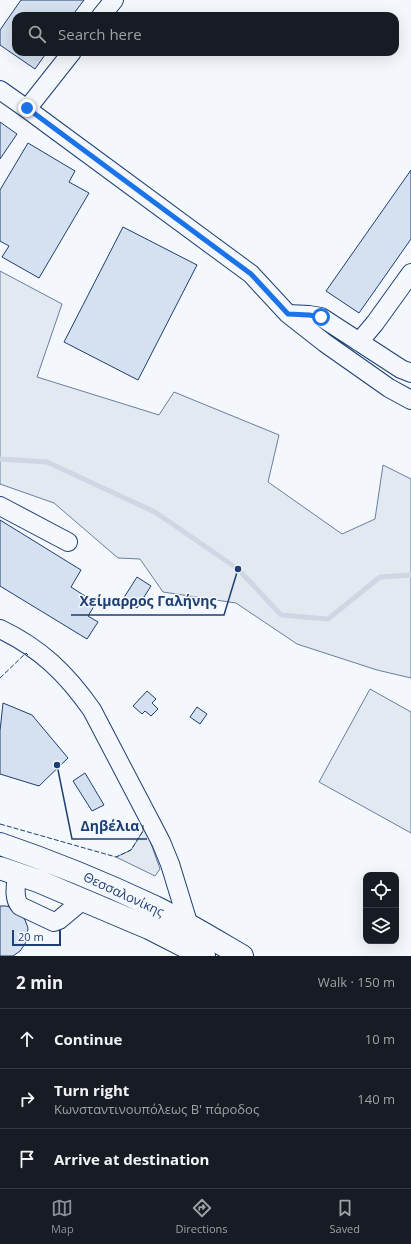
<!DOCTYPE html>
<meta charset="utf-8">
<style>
body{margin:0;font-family:"Open Sans",sans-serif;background:#242831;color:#f1f3f6}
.controls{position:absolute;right:12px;bottom:12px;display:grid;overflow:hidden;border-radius:8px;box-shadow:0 4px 16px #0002}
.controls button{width:36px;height:36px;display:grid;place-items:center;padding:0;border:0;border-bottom:1px solid #363941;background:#171b24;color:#f1f3f6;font:20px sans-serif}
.scale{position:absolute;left:12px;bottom:10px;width:49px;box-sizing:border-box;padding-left:4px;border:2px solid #1d3f73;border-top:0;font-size:11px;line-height:14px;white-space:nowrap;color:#1d3f73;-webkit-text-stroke:3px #f4f7fb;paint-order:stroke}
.stop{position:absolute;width:12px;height:12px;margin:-9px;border:3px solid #1a73e8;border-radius:50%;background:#fff}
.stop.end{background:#1a73e8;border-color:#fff;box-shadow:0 1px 4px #0008}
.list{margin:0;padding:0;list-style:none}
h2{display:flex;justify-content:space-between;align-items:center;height:52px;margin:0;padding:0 16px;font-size:17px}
h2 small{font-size:13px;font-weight:400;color:#9ea1a6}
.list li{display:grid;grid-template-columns:26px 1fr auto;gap:12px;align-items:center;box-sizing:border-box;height:60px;padding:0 16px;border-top:1px solid #363941}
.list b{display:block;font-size:15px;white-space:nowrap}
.list p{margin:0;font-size:13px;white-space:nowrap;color:#9ea1a6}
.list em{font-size:13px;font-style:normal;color:#9ea1a6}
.icon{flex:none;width:22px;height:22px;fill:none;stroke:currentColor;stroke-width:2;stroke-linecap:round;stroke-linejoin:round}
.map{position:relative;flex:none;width:411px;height:956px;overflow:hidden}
.search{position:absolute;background:#171b24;box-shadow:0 4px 16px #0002;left:12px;right:12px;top:12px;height:44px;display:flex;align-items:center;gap:10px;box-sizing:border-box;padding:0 14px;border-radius:12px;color:#9ea1a6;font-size:15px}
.sheet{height:232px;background:#171b24}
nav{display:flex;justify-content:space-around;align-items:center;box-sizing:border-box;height:56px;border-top:1px solid #363941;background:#171b24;font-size:11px;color:#9ea1a6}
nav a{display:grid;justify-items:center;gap:2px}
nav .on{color:#8c9099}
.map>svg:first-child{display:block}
.green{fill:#e3e9f0;stroke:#687fa3}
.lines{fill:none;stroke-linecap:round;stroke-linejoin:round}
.stream{stroke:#cfd7e4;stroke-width:5}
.building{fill:#d5e0f0;stroke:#1d3f73}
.minor-casing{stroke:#1d3f73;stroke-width:20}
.major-casing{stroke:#1d3f73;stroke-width:24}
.minor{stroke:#f4f7fb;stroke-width:18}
.major{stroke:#f4f7fb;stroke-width:22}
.fence{stroke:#1d3f73;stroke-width:1;stroke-dasharray:5 2;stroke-linecap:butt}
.route{stroke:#1a73e8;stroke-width:5}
.labels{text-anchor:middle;stroke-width:3;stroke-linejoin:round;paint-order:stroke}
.street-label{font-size:13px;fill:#1d3f73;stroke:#f4f7fb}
.leader{fill:none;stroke:#1d3f73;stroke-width:1.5}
.callout-dot{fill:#1d3f73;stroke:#f4f7fb;stroke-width:1.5}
.callout-label{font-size:14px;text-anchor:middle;font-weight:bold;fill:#1d3f73;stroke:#f4f7fb;stroke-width:3;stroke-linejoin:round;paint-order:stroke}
</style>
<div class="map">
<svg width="411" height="956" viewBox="0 0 411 956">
<rect width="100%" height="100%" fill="#f4f7fb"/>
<path class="green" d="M0 271 62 304 37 377 159 415 174 392 279 435 268 482 342 534 375 519 383 465 411 479V678L377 670 297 644 236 603 163 592 140 559 118 558 54 503 0 484Z
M370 689 411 712V833L319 782Z
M143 821 160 869 155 876 116 857 131 850 143 831Z"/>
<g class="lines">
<path class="stream" d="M0 459 47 462 155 512 238 569 281 615 328 619 380 577 411 575"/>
</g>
<path class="building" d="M21 0H84L72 16H16V52H47L35 69 0 45V30Z
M0 122 17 134 0 159Z
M28 143 75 171 69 182 89 193 39 278 2 257 9 246 0 241V190Z
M411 170V239L359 313 326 291Z
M123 227 197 265 138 380 64 342Z
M0 520 81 570 71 587 96 603 88 616 98 622 87 639 0 586Z
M137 577 151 586 137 608 123 599Z
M147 691 156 699 152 703 158 709 151 716 145 711 142 714 133 706Z
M3 703 32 715 68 758 39 786 0 774V731Z
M197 707 207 714 200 724 190 717Z
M85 773 104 805 92 811 73 781Z
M0 906H6L14 908 20 913 25 920 28 928 27 936 25 944 20 951 13 956H0Z"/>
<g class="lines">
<g class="minor-casing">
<path id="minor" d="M101 16 114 0
M0 90 27 109 251 274 288 314 325 343 389 388 411 400
M27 109 72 52
M288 314 309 315 321 317 401 369 411 373
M359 342 375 323 411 273
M0 506 68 542
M0 629C40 648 66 673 92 710L161 842 170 864 189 926
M17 874C16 885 13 898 20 906L54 922 59 920 83 900"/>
</g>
<g class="major-casing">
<path id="major" d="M0 844C53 862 104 883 155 907 185 922 213 939 242 956
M0 868 38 881 149 928 204 956"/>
</g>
<use href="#minor" class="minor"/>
<use href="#major" class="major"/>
<path class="fence" d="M0 678 26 653 28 655
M0 824 116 857 131 850 143 831V825"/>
</g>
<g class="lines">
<path class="route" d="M27 108 251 274 288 314 309 315 321 317"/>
</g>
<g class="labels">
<g class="street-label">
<text transform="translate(124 894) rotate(25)" y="5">Θεσσαλονίκης</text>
</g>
</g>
<path class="leader" d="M238 569L224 615H71M57 765L72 839H147"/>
<g class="callout-dot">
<circle cx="238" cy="569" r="4"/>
<circle cx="57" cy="765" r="4"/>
</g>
<g class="callout-label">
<text x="148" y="606">Χείμαρρος Γαλήνης</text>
<text x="110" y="831">Δηβέλια</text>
</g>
</svg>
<div class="controls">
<button><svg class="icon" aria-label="locate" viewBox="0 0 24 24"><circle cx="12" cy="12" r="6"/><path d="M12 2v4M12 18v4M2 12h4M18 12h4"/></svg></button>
<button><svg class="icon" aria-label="layers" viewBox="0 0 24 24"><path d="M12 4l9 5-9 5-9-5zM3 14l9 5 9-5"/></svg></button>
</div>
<div class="scale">20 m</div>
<div class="stop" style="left:321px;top:317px"></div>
<div class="stop end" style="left:27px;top:108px"></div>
<div class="search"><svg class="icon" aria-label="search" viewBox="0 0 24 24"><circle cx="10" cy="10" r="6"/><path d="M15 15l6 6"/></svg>Search here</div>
</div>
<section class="sheet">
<h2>2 min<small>Walk · 150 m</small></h2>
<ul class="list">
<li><svg class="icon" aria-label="ahead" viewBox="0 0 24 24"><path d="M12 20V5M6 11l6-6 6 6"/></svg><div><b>Continue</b></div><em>10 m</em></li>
<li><svg class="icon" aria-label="right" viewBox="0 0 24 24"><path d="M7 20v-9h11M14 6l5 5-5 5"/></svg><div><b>Turn right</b><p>Κωνσταντινουπόλεως Β' πάροδος</p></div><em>140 m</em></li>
<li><svg class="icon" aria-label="arrive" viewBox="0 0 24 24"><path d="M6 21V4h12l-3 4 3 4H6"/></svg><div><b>Arrive at destination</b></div></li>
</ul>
</section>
<nav>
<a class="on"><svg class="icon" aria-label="map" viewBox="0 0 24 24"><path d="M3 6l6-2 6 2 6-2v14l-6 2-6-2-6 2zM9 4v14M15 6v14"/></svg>Map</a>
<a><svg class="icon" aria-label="directions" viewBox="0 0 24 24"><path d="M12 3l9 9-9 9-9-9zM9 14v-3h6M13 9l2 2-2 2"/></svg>Directions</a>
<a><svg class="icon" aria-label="saved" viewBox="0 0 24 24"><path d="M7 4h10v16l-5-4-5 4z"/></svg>Saved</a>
</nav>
